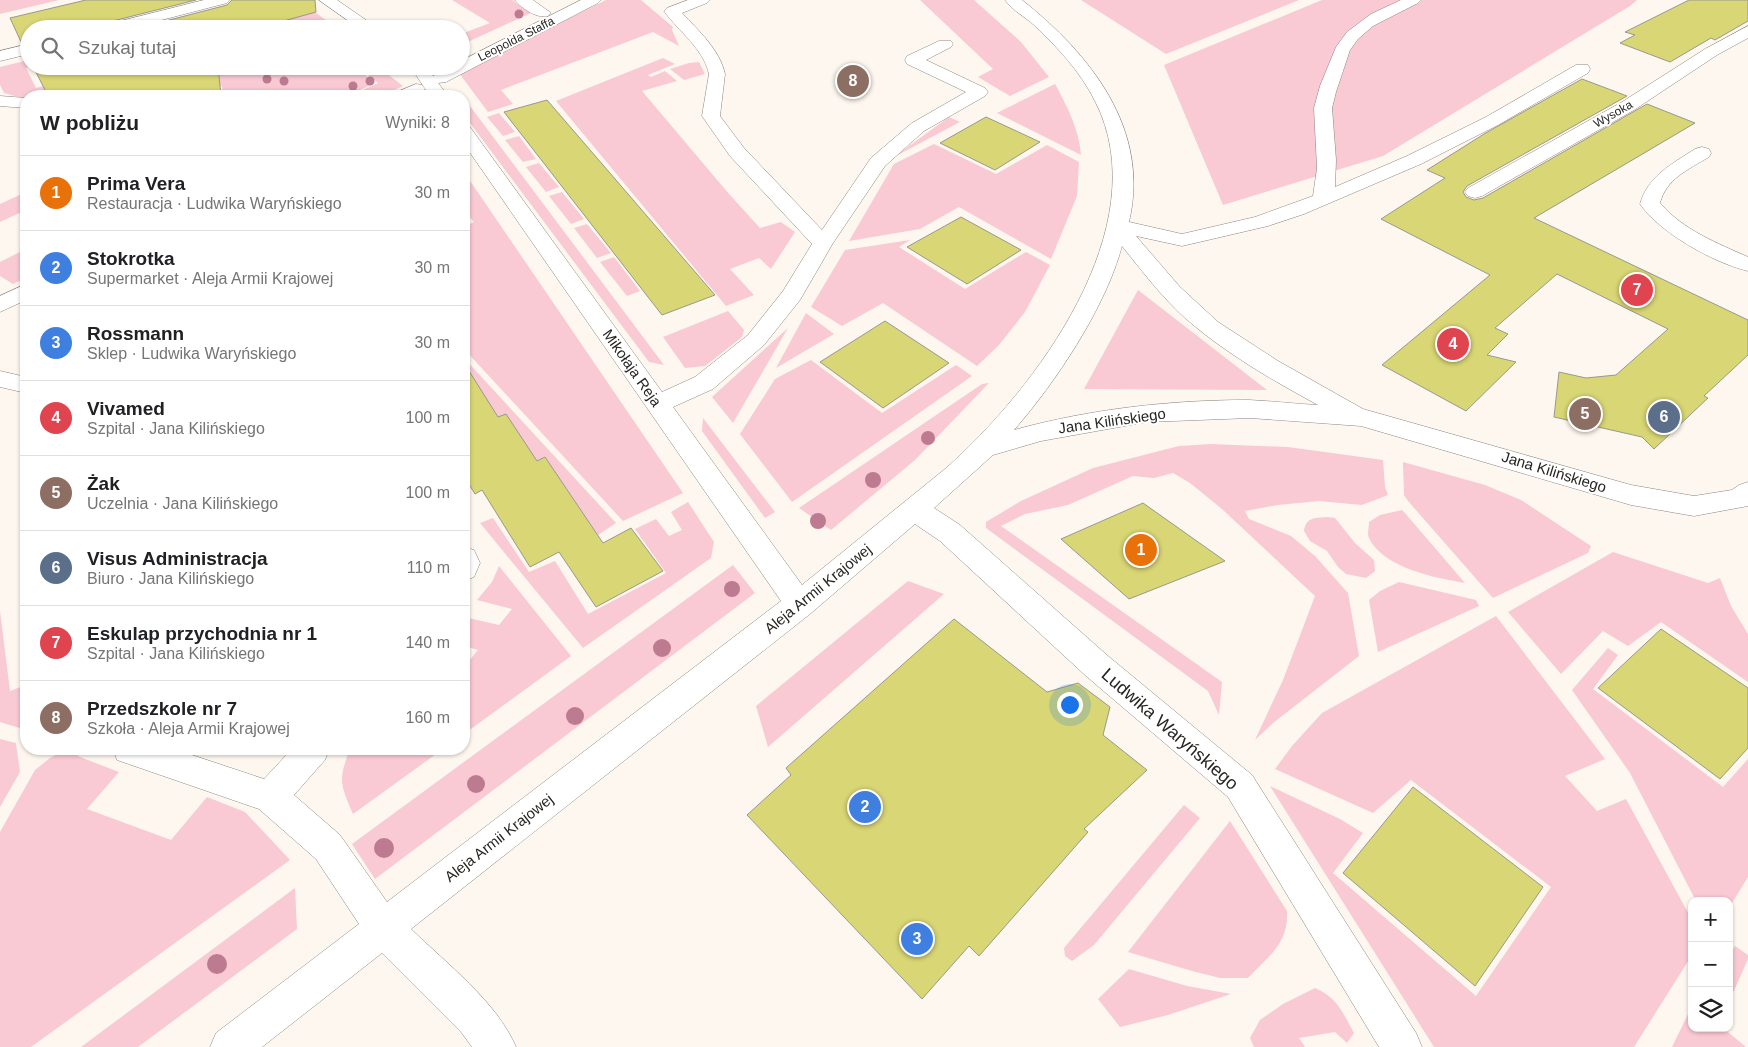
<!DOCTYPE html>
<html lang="pl">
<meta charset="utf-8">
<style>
body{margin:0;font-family:Arial,sans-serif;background:#f2f2f2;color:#202124}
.controls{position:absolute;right:15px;bottom:15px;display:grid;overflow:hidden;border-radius:10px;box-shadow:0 1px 4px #0004}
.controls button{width:45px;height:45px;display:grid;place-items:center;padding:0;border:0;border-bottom:1px solid #e0e0e0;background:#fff;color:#202124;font:25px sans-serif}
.you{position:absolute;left:1069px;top:704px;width:18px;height:18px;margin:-12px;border:4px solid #fff;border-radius:50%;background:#1a73e8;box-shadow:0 0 0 8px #1a73e833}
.badge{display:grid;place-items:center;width:32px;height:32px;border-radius:50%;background:#1d85cf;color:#fff;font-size:16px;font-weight:700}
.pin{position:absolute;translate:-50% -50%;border:2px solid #fff;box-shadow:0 1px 5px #0006}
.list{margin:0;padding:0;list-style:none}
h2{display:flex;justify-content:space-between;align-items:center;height:65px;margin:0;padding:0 20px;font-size:21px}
h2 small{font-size:16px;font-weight:400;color:#757577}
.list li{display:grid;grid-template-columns:32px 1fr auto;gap:15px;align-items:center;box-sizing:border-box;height:75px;padding:0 20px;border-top:1px solid #e0e0e0}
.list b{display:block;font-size:19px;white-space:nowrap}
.list p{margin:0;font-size:16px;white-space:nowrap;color:#757577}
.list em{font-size:16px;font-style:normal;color:#757577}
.icon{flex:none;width:28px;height:28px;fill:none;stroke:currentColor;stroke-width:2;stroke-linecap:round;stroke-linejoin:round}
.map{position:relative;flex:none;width:1748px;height:1047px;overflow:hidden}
.search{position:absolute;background:#fff;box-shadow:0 1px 4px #0004;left:20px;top:20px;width:450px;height:55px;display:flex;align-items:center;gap:12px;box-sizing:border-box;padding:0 18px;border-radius:28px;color:#757577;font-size:19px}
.panel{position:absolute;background:#fff;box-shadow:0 1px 4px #0004;left:20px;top:90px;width:450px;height:665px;border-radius:20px}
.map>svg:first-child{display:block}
.green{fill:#f9c9d4}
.building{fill:#d9d675;stroke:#98988f}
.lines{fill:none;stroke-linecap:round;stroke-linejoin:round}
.minor-casing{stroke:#8c867f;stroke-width:1}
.minor{fill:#fff;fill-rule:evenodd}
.tree{fill:#bc7b91}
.labels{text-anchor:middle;stroke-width:4;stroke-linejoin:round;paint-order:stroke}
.far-street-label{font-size:12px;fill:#282623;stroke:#fff}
.street-label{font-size:15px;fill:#282623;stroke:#fff}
.near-street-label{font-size:18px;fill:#282623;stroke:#fff}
</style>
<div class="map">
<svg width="1748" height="1047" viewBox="0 0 1748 1047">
<rect width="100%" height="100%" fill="#fdf7ef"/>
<path class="green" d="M0 0H59L0 14Z
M298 0 330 23 314 29H260L270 26 256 8Z
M452 0H512L531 13 461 45V34L490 23Z
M606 0H641L673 27 672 30 679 46 653 32 501 90 513 104 488 112 459 73Z
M920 0H974L1021 42 1049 77 1010 96 978 77 993 69Z
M1081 0H1299L1166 54Z
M1322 0H1637L1630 6 1383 156 1223 205 1164 65Z
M663 58 675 64 648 75 651 77 665 71 677 81 642 91 729 194 760 228 781 222 795 232 771 269 759 258 730 269 754 295 726 306 556 101Z
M29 60V66H32L26 68 36 88 118 66H179L71 96H26V99L4 93 0 85V67Z
M699 62 705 74 684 80 670 69 689 63Z
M188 66H354L375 83 347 96H223L222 86 187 93Z
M357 66H377L403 86 381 96H350L378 83Z
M1055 84C1067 106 1079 129 1081 155L997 113Z
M464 98 664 365 649 362 464 115Z
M499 113 515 132 503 136 487 117Z
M949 117 960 122 894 157Z
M519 136 536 159 523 162 505 140Z
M934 144 996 174 1047 145 1079 162 1077 196 1051 259 959 207 920 229 849 241 894 164Z
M539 163 559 187 546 192 526 167Z
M464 172 683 493 623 521 464 349V227L474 222 464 211 468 208 464 204Z
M26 192V210L0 222V204Z
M562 192 584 219 571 224 549 196Z
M587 224 611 253 597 258 574 228Z
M910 240 899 247 965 289 1026 252 1050 265 1025 312 999 345 977 366 883 303 842 326 811 307 845 250Z
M26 249V278L13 284 0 276V262Z
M614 257 640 291 627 296 600 262Z
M1138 290 1267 390 1084 389Z
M728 311 744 330 742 337 705 366 685 368 663 337Z
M806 313 834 334 776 368Z
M788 328 733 423 712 397Z
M464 358 616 523 598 535 545 457 537 461 506 414 498 417 470 374 464 376Z
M811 360 882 413 956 365 972 376 792 502 740 434 775 379Z
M989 383 915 460 831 530 799 508 982 384Z
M703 418 775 512 765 518 702 431Z
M1211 444 1288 447 1383 460 1385 487 1388 495 1362 505 1319 501 1278 505 1245 511 1249 519 1291 536 1315 556 1348 593 1359 656 1273 723 1255 740 1283 680 1315 596 1222 509 1190 483 1173 473 1154 478 1133 476 1068 505 1025 514 1001 526 1222 682 1219 715 1208 691 986 528V522L1021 501 1093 468 1179 446Z
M1403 462 1485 485 1521 500 1591 546 1588 553 1493 598 1408 501 1404 495Z
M688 502 714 542 711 558 583 648 480 523 493 518 529 572 555 561 588 614 666 573 635 529 656 519 669 536 682 530 671 512Z
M1402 510 1405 513 1465 583C1436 578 1383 568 1369 538 1367 534 1369 527 1369 522L1380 515Z
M1327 517 1335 518 1355 543 1374 560 1375 571 1366 578 1346 574 1338 567 1327 551 1310 541 1304 531C1306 517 1315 518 1327 517Z
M1613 552 1708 583 1720 578 1731 606 1748 634V682L1661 622 1628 646 1603 631 1561 674 1508 612Z
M733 565 755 593 375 879 352 844Z
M499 566 571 656 464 734V667L478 650 464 646V617L499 625 512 609 477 600 492 582Z
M908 581 944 594 768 747 756 706Z
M1399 582 1476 600 1479 606 1378 652 1369 600 1380 591Z
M0 611 10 691 26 685V730L0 722Z
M1496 616 1605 759 1565 776 1597 811 1626 799 1692 920V955L1634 1047H1434L1270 786 1340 819 1363 833 1333 873 1476 996 1551 887 1411 780 1373 813 1275 769 1292 746 1322 713Z
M1608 648 1618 655 1593 689 1723 787 1748 759V877L1729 908V901H1696L1630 773 1572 690Z
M0 739 16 743 20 772 0 807Z
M67 749 80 757 119 772 87 809 171 840 207 797 245 812 290 860 31 1047H0V832L35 770 50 758Z
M350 749H443L353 814C340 784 338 780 350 749Z
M1184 805 1200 818 1094 945 1072 961 1065 956 1064 948Z
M1230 821 1287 911C1289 943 1268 957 1248 978H1220L1192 971 1128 952Z
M295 888 297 929 138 1047H81Z
M1735 946 1748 955V959L1729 1002V955Z
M1129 969 1187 986 1231 994 1168 1015 1120 1027 1098 999Z
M1315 988C1337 997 1343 1013 1354 1033L1347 1043 1335 1032 1299 1038 1305 1047H1254L1250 1038 1260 1020 1283 1004Z
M1692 1006V1028H1723L1746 1047H1672Z"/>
<path class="building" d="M86 0H196L101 24 97 29H29V42L22 44 10 18Z
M232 0H315L316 12 255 29H135L227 5Z
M1689 0H1748V21L1715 40 1711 38 1670 62 1620 43 1635 35 1625 32Z
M33 66H218L221 96H48Z
M1582 79 1627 96 1467 186 1463 192 1466 197 1474 200 1483 198 1647 104 1695 123 1534 218 1748 320V355L1704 396 1708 398 1654 449 1642 437 1554 417 1559 372 1586 378 1616 375 1668 329 1557 274 1495 328 1508 334 1487 355 1516 362 1466 411 1382 365 1490 275 1381 219 1445 178 1427 170 1484 134Z
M547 100 715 295 662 315 504 112Z
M986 117 1040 142 995 170 940 143Z
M961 217 1021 250 967 284 907 247Z
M885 321 949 363 883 408 820 362Z
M464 363 498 417 506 414 537 461 545 457 603 543 631 528 663 571 596 607 559 552 530 567 482 490 475 494 464 476Z
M1143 503 1225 561 1129 599 1061 539Z
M954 619 1047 692 1078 683 1110 707 1103 735 1147 770 1084 829 1088 832 979 956 969 946 922 999 747 815 791 775 786 768Z
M1661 629 1748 688V748L1720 779 1598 688Z
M1413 787 1543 887 1475 986 1343 873Z"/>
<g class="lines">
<g class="minor-casing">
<path id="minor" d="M204 0H230L227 3 127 29H99L101 26Z
M319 0H337L379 29H360Z
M515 0H533L551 13 548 16C538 19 522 9 515 0Z
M581 0H601L598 3 446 82 438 83 448 96H430L410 66H427L433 76 450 66H461V61Z
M688 0H710L707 3 682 13C698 30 720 50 725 74L720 116 744 148 822 230 871 158 912 123 966 92 907 64 905 60 907 56 939 41H951L953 44 951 47 926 60 985 88 988 92 985 96 924 131 885 166 833 243 800 300 764 345 713 389 673 407 802 585 945 469C1035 390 1159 226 1095 101 1080 71 1058 48 1034 25 1025 17 1012 10 1005 0H1022C1090 54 1151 129 1129 222L1182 234 1255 217 1313 196 1317 168 1314 108 1320 86 1336 47 1347 32 1371 14 1401 0H1421L1418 3 1373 26 1358 39 1350 50 1336 92 1332 108 1336 160 1335 187 1407 156 1486 117 1576 65H1588L1590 69 1588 73 1498 125 1421 164 1304 214 1268 226 1182 246 1136 236 1180 287 1218 322 1278 361 1363 409 1631 485 1694 496 1732 490 1739 485 1748 482V506L1694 516 1631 505 1361 426 1250 418 1147 422 1041 441 993 455 934 508 960 525 1108 656 1252 775 1416 1033 1422 1047H1379L1228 797 1086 676 940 541 915 524 810 614 411 929C446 963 497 1002 516 1047H472L461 1032 382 953 262 1047H210L216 1033 359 924 316 859 259 809 117 760 113 749H174L264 779 292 749H329L325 760 294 795 340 835 387 902 781 601 464 144V126L470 127 662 392 695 377 748 335 783 291 812 244 730 156 702 116 709 74C703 48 679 32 664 11L667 8ZM1122 246C1142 271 1161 296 1185 318 1225 353 1272 380 1318 405 1296 404 1272 401 1249 400 1171 400 1090 409 1014 430 1056 382 1106 307 1122 246Z
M1748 26V38L1717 55 1634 110 1482 196 1475 198 1468 196 1465 192 1468 188 1622 102 1705 49Z
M29 44V54L0 61V51Z
M416 84 422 85 425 89C418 99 405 97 394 96L397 92Z
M0 96 26 98V108L0 106Z
M1702 147 1709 149 1711 153 1709 157C1689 169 1666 179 1660 203 1683 230 1717 243 1748 257V271C1714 263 1660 233 1640 204 1648 176 1672 164 1695 149Z
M26 284V300L0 312V296Z
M0 371 26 377V393L0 387Z
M464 547 474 550 480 563 474 577 464 581Z"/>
</g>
<use href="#minor" class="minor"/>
</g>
<g class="tree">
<circle cx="519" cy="14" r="4.5"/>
<circle cx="267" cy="79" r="4.5"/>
<circle cx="284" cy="81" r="4.5"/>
<circle cx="370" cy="81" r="4.5"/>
<circle cx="353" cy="86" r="4.5"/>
<circle cx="928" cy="438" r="7"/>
<circle cx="873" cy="480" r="8"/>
<circle cx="818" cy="521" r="8"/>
<circle cx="732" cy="589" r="8"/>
<circle cx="662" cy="648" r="9"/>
<circle cx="575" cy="716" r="9"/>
<circle cx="476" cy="784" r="9"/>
<circle cx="384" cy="848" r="10"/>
<circle cx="217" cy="964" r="10"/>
</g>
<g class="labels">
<g class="far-street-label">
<text transform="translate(516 39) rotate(-27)" y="4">Leopolda Staffa</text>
<text transform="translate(1613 114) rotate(-30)" y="4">Wysoka</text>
</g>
<g class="street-label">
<text transform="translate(632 368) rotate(55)" y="5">Mikołaja Reja</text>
<text transform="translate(1112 421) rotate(-8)" y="5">Jana Kilińskiego</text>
<text transform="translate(1554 472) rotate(17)" y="5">Jana Kilińskiego</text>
<text transform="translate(818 589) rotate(-39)" y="5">Aleja Armii Krajowej</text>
<text transform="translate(499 838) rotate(-38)" y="5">Aleja Armii Krajowej</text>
</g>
<g class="near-street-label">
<text transform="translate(1170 729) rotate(41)" y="6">Ludwika Waryńskiego</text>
</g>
</g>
</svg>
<div class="controls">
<button>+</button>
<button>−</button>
<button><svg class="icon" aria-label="layers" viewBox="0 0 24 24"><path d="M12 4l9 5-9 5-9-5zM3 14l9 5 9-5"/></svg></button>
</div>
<div class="you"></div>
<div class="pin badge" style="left:1141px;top:550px;background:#e8710a">1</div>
<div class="pin badge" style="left:865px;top:807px;background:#3f7fe0">2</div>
<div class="pin badge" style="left:917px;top:939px;background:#3f7fe0">3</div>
<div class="pin badge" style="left:1453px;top:344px;background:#e0444e">4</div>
<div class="pin badge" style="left:1585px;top:414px;background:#8d6e63">5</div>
<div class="pin badge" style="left:1664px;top:417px;background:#5c6f8a">6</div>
<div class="pin badge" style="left:1637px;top:290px;background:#e0444e">7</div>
<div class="pin badge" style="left:853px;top:81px;background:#8d6e63">8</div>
<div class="search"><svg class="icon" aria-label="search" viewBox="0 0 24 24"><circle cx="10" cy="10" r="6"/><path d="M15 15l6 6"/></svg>Szukaj tutaj</div>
<section class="panel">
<h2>W pobliżu<small>Wyniki: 8</small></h2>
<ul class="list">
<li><span class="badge" style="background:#e8710a">1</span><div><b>Prima Vera</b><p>Restauracja · Ludwika Waryńskiego</p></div><em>30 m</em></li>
<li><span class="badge" style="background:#3f7fe0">2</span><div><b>Stokrotka</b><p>Supermarket · Aleja Armii Krajowej</p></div><em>30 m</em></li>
<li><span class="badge" style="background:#3f7fe0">3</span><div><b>Rossmann</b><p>Sklep · Ludwika Waryńskiego</p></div><em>30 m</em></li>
<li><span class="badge" style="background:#e0444e">4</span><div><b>Vivamed</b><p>Szpital · Jana Kilińskiego</p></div><em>100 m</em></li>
<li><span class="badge" style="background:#8d6e63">5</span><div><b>Żak</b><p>Uczelnia · Jana Kilińskiego</p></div><em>100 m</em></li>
<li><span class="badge" style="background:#5c6f8a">6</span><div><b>Visus Administracja</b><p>Biuro · Jana Kilińskiego</p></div><em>110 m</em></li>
<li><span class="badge" style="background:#e0444e">7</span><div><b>Eskulap przychodnia nr 1</b><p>Szpital · Jana Kilińskiego</p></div><em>140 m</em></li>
<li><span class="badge" style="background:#8d6e63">8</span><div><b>Przedszkole nr 7</b><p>Szkoła · Aleja Armii Krajowej</p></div><em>160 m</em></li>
</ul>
</section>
</div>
